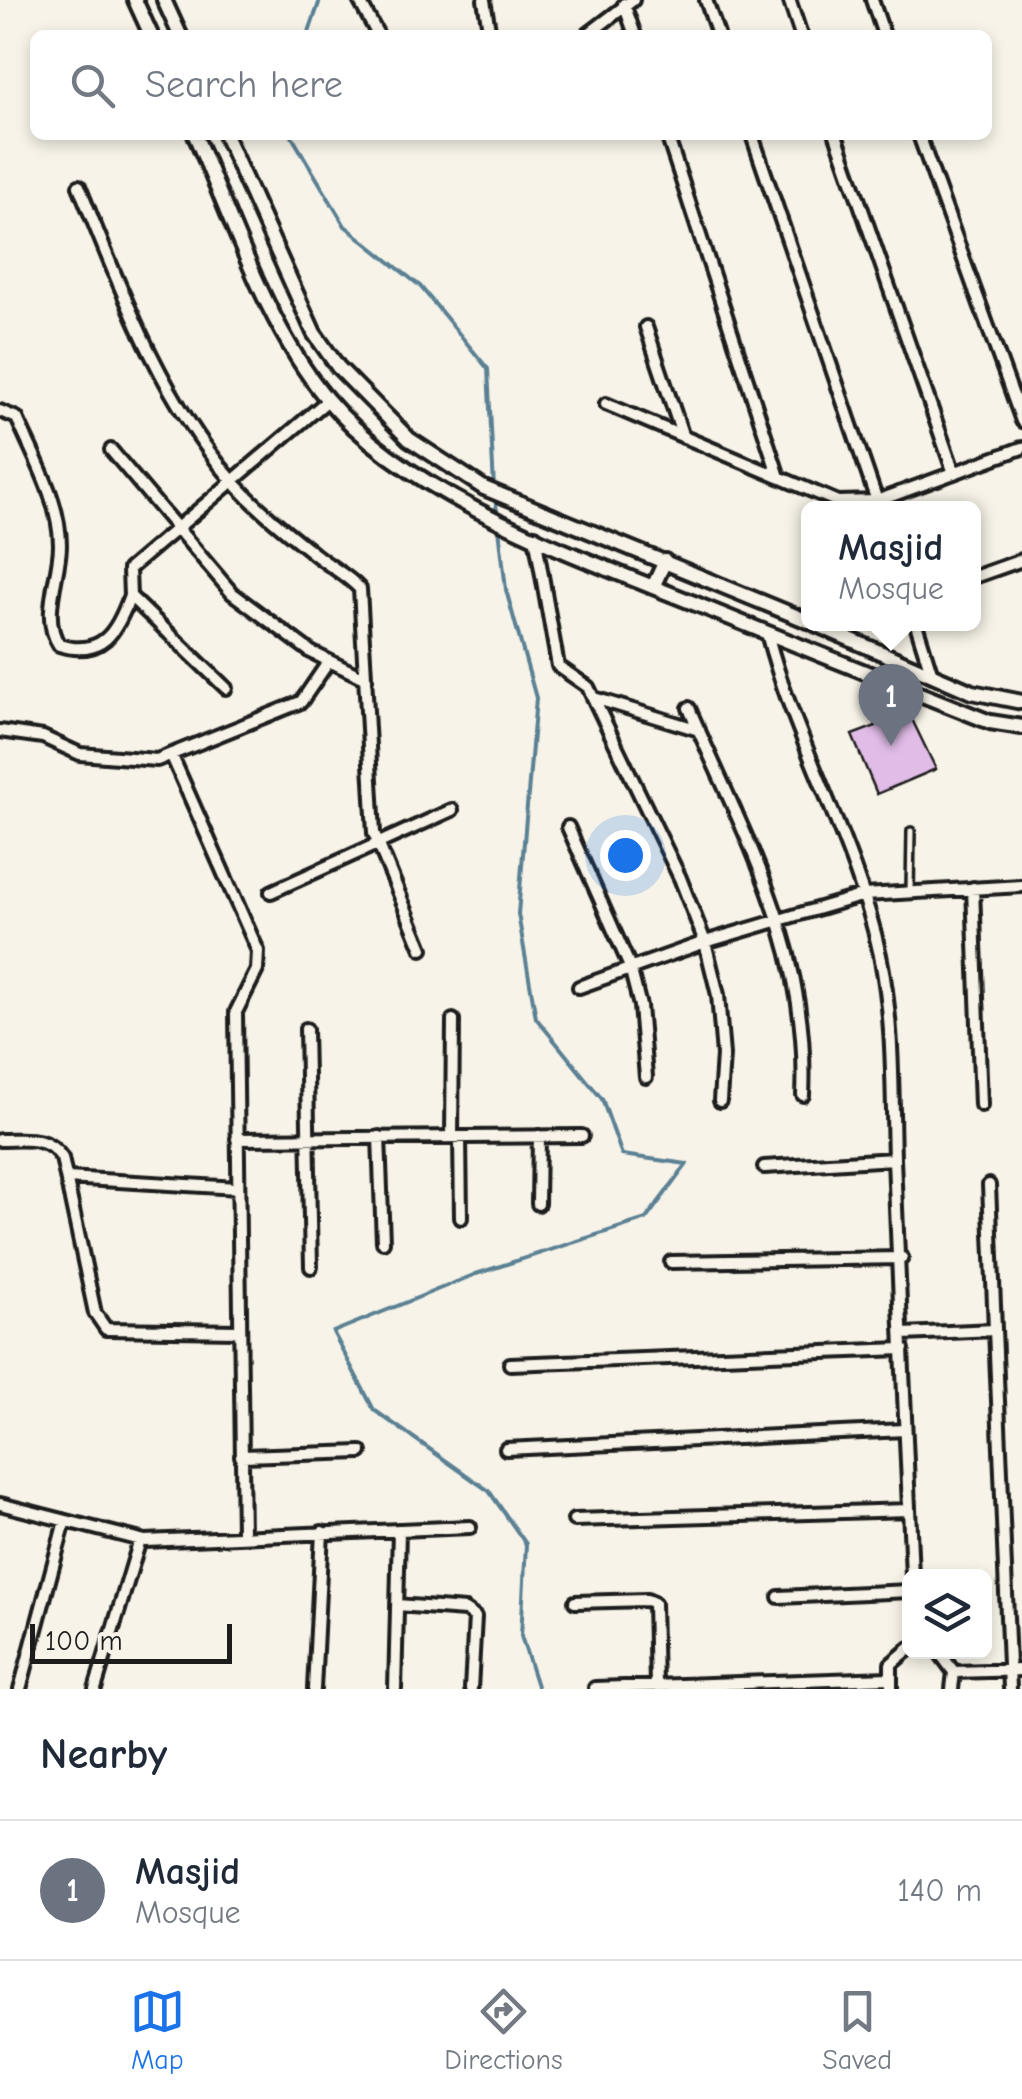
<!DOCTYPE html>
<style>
body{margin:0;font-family:"Comic Neue",sans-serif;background:#f2f2f3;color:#1f2937}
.controls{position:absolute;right:30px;bottom:30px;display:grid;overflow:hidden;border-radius:15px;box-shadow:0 5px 15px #0003}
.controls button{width:90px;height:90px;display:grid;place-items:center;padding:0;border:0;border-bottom:2px solid #e0e1e3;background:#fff;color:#1f2937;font:50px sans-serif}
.scale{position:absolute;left:30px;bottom:25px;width:202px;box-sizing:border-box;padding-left:10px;border:5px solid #1c1c1c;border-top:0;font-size:28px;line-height:35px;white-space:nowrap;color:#1c1c1c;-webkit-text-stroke:8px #f7f3e8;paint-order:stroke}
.you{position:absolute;left:625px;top:855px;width:35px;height:35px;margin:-25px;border:8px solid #fff;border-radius:50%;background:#1a73e8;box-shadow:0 0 0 15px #1a73e833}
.badge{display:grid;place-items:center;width:65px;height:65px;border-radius:50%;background:#1a73e8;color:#fff;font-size:32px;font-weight:700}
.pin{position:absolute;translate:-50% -82px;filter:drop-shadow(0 2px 5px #0008)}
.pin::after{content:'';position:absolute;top:52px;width:35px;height:30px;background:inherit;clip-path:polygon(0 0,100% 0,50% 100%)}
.popup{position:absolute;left:801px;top:501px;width:180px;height:130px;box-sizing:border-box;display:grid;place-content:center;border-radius:15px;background:#fff;filter:drop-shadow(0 2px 8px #0005);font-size:32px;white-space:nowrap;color:#747a83}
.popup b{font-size:38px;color:#1f2937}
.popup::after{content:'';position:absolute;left:50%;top:100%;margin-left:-20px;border:20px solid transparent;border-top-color:#fff}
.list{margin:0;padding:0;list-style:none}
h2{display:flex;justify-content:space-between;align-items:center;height:130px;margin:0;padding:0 40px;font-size:42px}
h2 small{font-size:32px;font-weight:400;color:#747a83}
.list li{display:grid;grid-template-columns:65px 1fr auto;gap:30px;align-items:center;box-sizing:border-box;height:140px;padding:0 40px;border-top:2px solid #e0e1e3}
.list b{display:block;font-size:38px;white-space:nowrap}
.list p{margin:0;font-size:32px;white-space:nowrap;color:#747a83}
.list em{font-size:32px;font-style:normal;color:#747a83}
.icon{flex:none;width:55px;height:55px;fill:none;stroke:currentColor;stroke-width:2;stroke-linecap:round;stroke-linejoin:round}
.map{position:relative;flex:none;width:1022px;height:1689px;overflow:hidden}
.search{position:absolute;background:#fff;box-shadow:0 5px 15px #0003;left:30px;right:30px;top:30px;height:110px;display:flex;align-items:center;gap:25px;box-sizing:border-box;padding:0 35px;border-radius:15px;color:#747a83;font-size:38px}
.sheet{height:270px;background:#fff}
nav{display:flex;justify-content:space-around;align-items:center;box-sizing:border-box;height:140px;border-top:2px solid #e0e1e3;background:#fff;font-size:28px;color:#747a83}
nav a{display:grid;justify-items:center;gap:5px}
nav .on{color:#1a73e8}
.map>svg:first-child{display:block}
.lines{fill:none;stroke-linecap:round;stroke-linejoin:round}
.stream{stroke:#5a8093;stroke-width:4}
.building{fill:#e0bce7;stroke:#1c1c1c;stroke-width:2.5}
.service-casing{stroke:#1c1c1c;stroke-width:12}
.minor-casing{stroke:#1c1c1c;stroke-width:18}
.tertiary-casing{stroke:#1c1c1c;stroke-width:20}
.service{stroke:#f7f3e8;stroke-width:5}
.minor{stroke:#f7f3e8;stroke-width:10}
.tertiary{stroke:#f7f3e8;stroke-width:12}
</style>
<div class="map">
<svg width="1022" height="1689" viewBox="0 0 1022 1689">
<rect width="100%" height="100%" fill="#f7f3e8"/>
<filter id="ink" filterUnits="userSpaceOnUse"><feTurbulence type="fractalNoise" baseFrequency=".01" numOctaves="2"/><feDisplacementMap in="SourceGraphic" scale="20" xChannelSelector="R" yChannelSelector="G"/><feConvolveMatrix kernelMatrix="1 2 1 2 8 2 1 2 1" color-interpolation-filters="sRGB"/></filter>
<g filter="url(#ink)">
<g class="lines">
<path class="stream" d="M308 35 320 0
M291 135 345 226 420 286 488 369 494 488
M495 498 498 518
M499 528 506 590 536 698 518 914 536 1018 602 1099 622 1155 687 1164 646 1219 476 1274 333 1332 374 1410 489 1491 526 1544 521 1636 538 1689"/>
</g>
<path class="building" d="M908 711 936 769 877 794 852 735 876 726 875 720 883 718 885 722Z"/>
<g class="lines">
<g class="service-casing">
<path id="service" d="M910 892 911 831"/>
</g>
<g class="minor-casing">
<path id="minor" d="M359 0 378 35
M484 0 490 35
M706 0 718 35
M872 0 884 35
M790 2 801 35
M624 4 635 35
M587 35 633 0
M667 135 779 477
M836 135 954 473
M919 135 1022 421
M79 186C120 287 159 395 231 479 255 507 288 533 317 556 331 567 348 576 360 589L374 833 422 949
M646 327 683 437
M606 404 838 502 877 501 752 135
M0 411 17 418C34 457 60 502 60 545 60 576 40 616 59 645 102 658 117 632 130 596
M111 450 232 593 311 652 366 679
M879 508 877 501 1022 448
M535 536 558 666 588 687 680 878 705 942 718 995 723 1055 720 1101
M974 577 1022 560
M916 624 931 672
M767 633C795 743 856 843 880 955 894 1022 892 1091 894 1159 900 1298 905 1437 912 1576
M226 688 130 596 129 569 328 400
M594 698 699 730
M689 708C745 839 810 947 803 1095
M0 731 43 737 80 754 157 760 301 702 329 661
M171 754 258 951 257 970 236 1012 243 1535
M568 827 630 967 640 1006 646 1077
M973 888 981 1105
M271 892 452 810
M579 987 705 942 864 895 1022 886
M306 1029 311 1267
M379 1137 383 1242
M452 1137 453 1020
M460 1137 461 1218
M237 1139 582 1136
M0 1140C25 1140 47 1135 62 1158L95 1313 106 1329 239 1331
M764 1167 894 1159
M67 1178 238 1188
M989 1185 1010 1689
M538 1204 539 1136
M671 1262 902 1258
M903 1334 995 1330
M510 1364 903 1349
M506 1449 905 1430
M241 1456 361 1452
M0 1504 145 1541 470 1527
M574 1520 909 1510
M779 1597 910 1591
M575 1602 647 1600 654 1603 656 1685
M397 1605 465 1610 475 1617 471 1689
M939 1652 954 1672 952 1689
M954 1672 1022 1670
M595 1688 889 1678
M20 1689 65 1521
M95 1689 140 1540
M314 1689 322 1532
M395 1689 399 1530
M891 1689V1664L910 1648"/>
</g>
<g class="tertiary-casing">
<path id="tertiary" d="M135 0 151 35
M164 0 180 35
M195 135C232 219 268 329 327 399 412 500 580 557 701 606 797 645 894 684 990 722L1022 727
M225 135 314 333 338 367 409 439 484 488 808 621
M653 587 665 561
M815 624 972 692 1022 702"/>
</g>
<use href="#service" class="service"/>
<use href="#minor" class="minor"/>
<use href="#tertiary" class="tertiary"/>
</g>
</g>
</svg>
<div class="controls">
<button><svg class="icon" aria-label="layers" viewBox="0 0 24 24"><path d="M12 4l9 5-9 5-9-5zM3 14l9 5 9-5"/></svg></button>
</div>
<div class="scale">100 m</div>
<div class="you"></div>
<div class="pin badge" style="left:891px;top:746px;background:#6b7280">1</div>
<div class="popup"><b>Masjid</b>Mosque</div>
<div class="search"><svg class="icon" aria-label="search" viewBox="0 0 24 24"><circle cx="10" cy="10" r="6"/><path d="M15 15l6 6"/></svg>Search here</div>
</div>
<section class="sheet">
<h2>Nearby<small></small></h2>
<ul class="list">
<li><span class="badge" style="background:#6b7280">1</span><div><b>Masjid</b><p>Mosque</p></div><em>140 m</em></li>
</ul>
</section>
<nav>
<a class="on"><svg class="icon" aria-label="map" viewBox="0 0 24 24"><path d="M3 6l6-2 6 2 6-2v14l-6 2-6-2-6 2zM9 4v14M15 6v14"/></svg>Map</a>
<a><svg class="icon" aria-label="directions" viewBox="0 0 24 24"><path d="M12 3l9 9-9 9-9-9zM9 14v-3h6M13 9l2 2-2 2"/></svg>Directions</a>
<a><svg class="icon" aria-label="saved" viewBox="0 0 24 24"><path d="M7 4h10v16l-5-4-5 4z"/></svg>Saved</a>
</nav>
